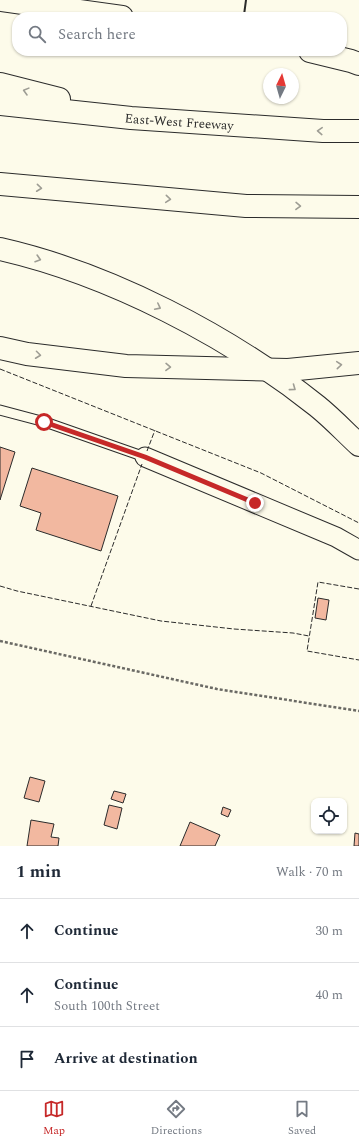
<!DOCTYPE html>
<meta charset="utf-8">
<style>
body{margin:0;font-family:Spectral,serif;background:#f2f2f3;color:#1f2937}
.controls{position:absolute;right:12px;bottom:12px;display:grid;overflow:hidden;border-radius:8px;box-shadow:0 1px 3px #0004}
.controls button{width:36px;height:36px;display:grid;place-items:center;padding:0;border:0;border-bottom:1px solid #e0e1e3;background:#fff;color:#1f2937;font:20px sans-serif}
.compass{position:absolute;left:263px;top:68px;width:36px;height:36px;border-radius:50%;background:#fff;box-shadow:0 1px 3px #0004;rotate:5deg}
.stop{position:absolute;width:12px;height:12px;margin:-9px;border:3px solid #c62828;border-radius:50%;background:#fff}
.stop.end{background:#c62828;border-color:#fff;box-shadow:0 1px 4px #0008}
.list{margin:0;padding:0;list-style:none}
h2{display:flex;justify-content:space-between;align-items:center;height:52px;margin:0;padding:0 16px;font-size:17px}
h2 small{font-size:13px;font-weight:400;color:#747a83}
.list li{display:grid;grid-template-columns:26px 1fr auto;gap:12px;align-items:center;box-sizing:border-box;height:64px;padding:0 16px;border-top:1px solid #e0e1e3}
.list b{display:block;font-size:15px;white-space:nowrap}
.list p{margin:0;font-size:13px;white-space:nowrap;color:#747a83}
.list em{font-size:13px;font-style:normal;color:#747a83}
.icon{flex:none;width:22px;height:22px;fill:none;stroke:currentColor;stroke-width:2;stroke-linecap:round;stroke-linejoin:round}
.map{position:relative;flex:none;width:359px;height:846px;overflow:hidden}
.search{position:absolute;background:#fff;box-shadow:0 1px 3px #0004;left:12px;right:12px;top:12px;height:44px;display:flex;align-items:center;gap:10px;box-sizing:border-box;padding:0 14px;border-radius:16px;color:#747a83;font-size:15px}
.sheet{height:244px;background:#fff}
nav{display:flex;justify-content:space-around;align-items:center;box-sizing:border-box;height:56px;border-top:1px solid #e0e1e3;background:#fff;font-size:11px;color:#747a83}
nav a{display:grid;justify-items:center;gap:2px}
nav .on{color:#c62828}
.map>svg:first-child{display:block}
.building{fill:#f2b8a0;stroke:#2b2b2b}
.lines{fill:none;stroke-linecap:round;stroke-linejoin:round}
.lane-casing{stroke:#2b2b2b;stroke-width:11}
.street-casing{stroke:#2b2b2b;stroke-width:21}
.highway-casing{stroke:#2b2b2b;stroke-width:24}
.path{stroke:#6a6964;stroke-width:2.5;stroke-dasharray:3 2;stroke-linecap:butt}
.lane{stroke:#fdfbea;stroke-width:9}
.street{stroke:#fdfbea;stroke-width:19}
.highway{stroke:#fdfbea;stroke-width:22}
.fence{stroke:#2b2b2b;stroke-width:1;stroke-dasharray:5 2;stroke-linecap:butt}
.wall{stroke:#2b2b2b;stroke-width:2}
.oneway{stroke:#9e9d94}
.route{stroke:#c62828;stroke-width:5}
.labels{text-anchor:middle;stroke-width:3;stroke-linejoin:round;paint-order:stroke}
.street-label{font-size:13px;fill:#2b2b2b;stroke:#fdfbea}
</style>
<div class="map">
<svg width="359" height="846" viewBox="0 0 359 846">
<rect width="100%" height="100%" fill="#fdfbea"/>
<path class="building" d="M0 447 15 452 0 500Z
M32 468 118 496 101 551 36 530 41 513 20 506Z
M318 598 329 600 326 620 315 618Z
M30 777 45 781 39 802 24 798Z
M114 791 126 794 123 803 111 799Z
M109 805 122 808 117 829 104 825Z
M223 807 231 810 228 817 221 814Z
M31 820 54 824 51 837 59 838 58 846H27Z
M190 822 220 835 215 846H180Z
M355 833 359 834V846H354Z"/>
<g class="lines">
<g class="lane-casing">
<path id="lane" d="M0 410 45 422 145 457"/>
</g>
<g class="street-casing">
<path id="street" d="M145 457 336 537 359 550"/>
</g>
<g class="highway-casing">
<g id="highway">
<path d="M2 0 122 17"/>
<path d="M310 51 351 61 359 64"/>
<path d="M0 84 59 99"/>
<path id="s1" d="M0 104 131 118 323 131H359"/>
<path d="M0 184 246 206 359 207"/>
<path d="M0 249C110 274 229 336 317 406 332 418 345 432 359 445"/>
<path d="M0 348 27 354 126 366 288 370 359 363"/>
</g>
</g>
<path class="path" d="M0 641 217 689 359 711"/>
<use href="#lane" class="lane"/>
<use href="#street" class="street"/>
<use href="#highway" class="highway"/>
<path class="fence" d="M0 369 261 473 359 523
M147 451 155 430
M0 586 17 591 161 621 234 629 293 633 309 636
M359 589 318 582 307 651 359 660
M91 606 142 464"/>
<path class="wall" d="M244 15 246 0"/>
</g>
<defs><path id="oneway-chevron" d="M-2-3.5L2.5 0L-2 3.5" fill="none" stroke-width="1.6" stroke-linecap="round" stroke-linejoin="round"/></defs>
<g class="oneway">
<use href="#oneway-chevron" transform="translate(26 91) rotate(-165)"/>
<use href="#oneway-chevron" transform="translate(320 131) rotate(-177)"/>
<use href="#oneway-chevron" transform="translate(39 188) rotate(6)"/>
<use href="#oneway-chevron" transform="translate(168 199) rotate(5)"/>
<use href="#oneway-chevron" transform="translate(298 206) rotate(1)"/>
<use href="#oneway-chevron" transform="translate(38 259) rotate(17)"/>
<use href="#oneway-chevron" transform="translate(158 307) rotate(27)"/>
<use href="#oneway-chevron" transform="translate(38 355) rotate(7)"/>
<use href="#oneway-chevron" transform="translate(339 365) rotate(-5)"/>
<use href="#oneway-chevron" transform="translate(168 367) rotate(1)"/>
<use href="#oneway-chevron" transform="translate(293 388) rotate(36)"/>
</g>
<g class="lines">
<path class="route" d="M44 422 145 457 255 503"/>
</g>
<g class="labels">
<g class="street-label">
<text dy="5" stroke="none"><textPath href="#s1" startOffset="180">East-West Freeway</textPath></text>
</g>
</g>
</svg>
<div class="controls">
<button><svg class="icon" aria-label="locate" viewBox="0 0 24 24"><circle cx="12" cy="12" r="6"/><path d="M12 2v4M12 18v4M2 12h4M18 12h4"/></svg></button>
</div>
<svg class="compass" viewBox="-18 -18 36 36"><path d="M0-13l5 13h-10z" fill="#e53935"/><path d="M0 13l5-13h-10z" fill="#747a83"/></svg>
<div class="stop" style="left:44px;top:422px"></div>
<div class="stop end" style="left:255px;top:503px"></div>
<div class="search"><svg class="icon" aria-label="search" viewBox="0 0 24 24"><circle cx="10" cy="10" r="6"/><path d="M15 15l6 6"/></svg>Search here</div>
</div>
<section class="sheet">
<h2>1 min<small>Walk · 70 m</small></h2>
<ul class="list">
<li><svg class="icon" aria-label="ahead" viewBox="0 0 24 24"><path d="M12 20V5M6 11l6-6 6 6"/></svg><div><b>Continue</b></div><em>30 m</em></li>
<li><svg class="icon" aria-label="ahead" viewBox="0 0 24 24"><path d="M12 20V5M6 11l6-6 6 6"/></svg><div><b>Continue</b><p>South 100th Street</p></div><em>40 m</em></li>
<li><svg class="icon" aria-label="arrive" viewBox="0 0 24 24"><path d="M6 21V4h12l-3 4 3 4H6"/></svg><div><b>Arrive at destination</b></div></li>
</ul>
</section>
<nav>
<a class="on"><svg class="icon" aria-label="map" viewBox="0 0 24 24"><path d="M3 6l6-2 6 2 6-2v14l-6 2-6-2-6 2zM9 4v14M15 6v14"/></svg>Map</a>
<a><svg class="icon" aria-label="directions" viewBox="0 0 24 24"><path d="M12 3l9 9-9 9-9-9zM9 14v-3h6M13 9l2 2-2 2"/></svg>Directions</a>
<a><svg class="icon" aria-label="saved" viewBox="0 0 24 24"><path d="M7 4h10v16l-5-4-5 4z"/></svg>Saved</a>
</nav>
